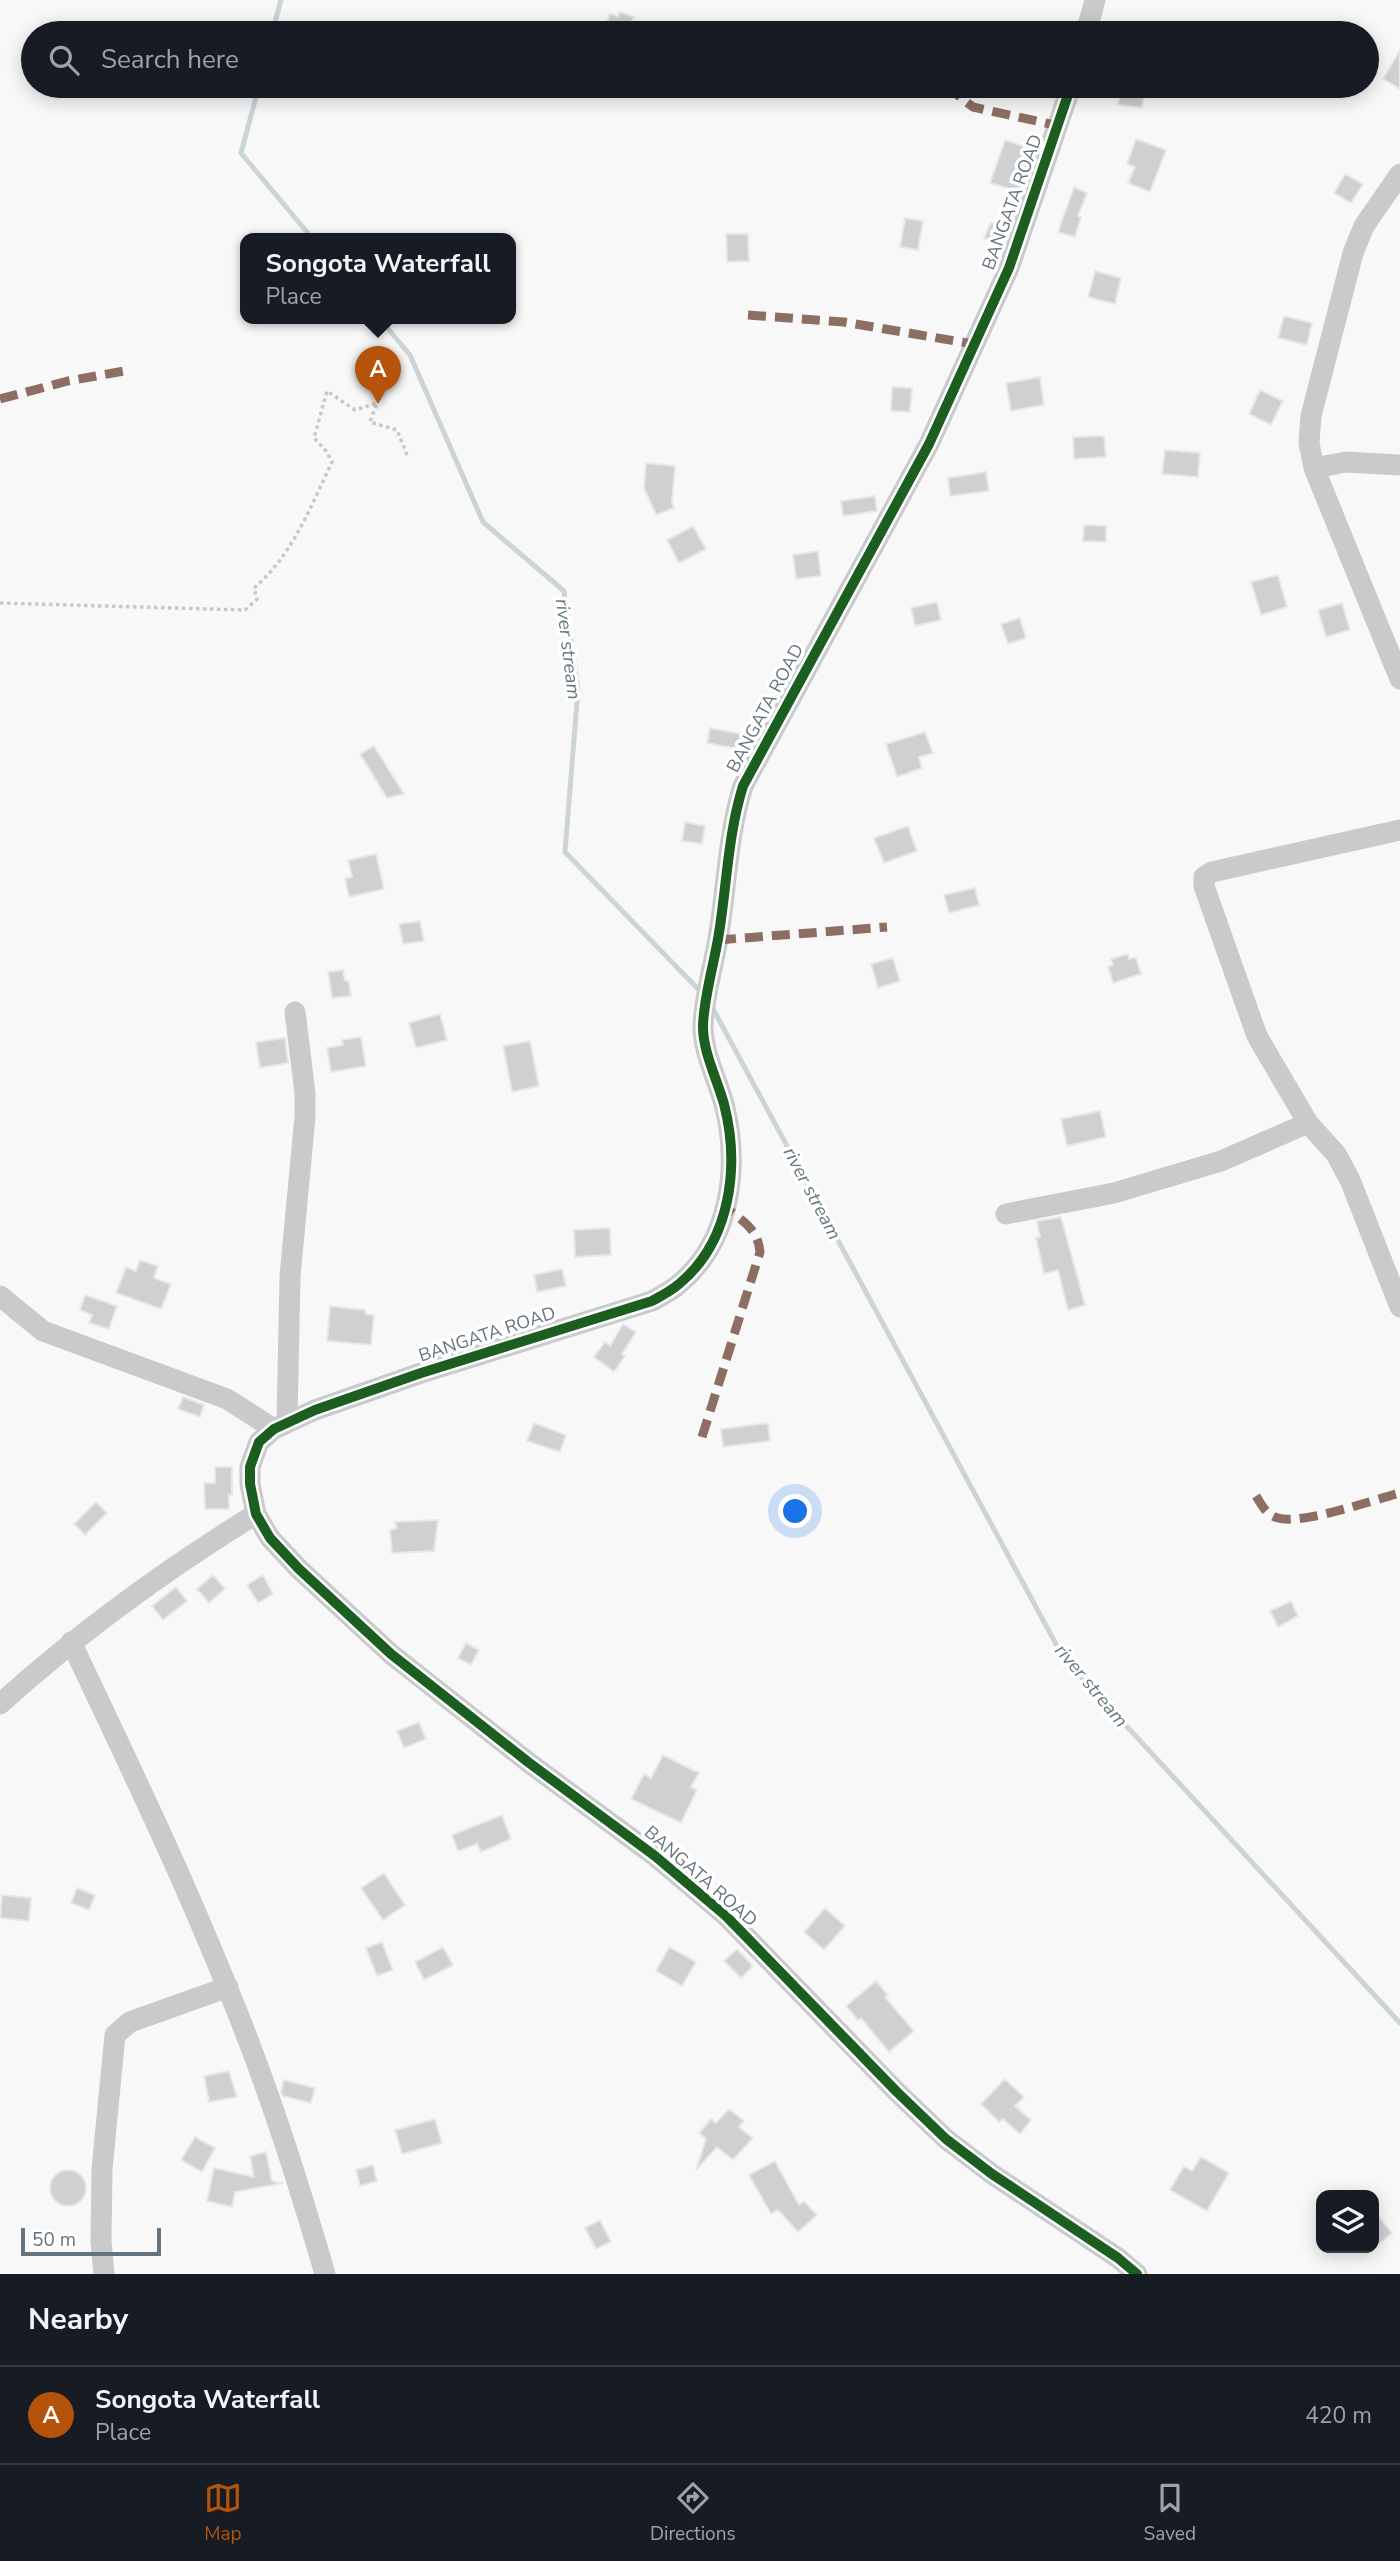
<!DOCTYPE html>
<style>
body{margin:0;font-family:"Nunito Sans",sans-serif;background:#20242c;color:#f1f3f6}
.controls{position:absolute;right:21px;bottom:21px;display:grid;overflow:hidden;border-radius:14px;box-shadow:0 4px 18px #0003}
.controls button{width:63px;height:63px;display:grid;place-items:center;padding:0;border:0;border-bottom:2px solid #363941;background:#171b24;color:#f1f3f6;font:35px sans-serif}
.scale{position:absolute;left:21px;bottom:18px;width:140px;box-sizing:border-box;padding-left:7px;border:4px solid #667480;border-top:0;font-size:19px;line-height:24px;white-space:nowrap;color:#667480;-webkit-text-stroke:5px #fff;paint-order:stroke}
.you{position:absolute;left:796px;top:1512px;width:24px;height:24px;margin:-18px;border:5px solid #fff;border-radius:50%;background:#1a73e8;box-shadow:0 0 0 10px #1a73e833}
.badge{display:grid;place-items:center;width:46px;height:46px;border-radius:50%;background:#b45309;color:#fff;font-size:23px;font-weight:700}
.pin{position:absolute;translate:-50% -58px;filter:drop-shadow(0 2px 4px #0008)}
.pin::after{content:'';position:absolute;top:37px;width:24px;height:21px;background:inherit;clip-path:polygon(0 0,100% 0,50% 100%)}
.popup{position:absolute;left:240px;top:233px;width:276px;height:91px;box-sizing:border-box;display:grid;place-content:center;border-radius:14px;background:#171b24;filter:drop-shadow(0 2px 5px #0005);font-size:23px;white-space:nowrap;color:#9ea1a6}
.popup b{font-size:26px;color:#f1f3f6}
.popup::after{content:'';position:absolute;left:50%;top:100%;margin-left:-14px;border:14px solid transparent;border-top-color:#171b24}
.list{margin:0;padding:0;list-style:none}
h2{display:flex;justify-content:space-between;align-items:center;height:91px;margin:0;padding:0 28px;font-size:30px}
h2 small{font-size:23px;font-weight:400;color:#9ea1a6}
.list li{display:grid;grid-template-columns:46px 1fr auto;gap:21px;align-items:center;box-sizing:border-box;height:98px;padding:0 28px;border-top:2px solid #363941}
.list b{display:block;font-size:26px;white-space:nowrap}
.list p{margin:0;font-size:23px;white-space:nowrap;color:#9ea1a6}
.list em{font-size:23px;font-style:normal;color:#9ea1a6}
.icon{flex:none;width:38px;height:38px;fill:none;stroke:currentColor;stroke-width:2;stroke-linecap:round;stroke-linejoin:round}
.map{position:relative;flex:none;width:1400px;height:2274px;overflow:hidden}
.search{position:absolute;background:#171b24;box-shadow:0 4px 18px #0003;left:21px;right:21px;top:21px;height:77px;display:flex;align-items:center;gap:18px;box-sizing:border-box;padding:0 24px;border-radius:38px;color:#9ea1a6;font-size:26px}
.sheet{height:189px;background:#171b24}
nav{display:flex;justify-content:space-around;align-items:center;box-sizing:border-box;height:98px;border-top:2px solid #363941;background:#171b24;font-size:19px;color:#9ea1a6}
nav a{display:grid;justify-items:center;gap:4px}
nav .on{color:#b45309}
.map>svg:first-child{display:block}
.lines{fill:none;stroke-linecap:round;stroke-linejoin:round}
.stream{stroke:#cdd4d7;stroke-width:5}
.building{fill:#cfd0d1;stroke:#e8e8e8;stroke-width:2}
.path{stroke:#c7c8c9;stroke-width:3.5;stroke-dasharray:3.5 3.5;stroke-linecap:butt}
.minor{stroke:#c9cacb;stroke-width:21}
.quiet{stroke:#8d6e63;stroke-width:9;stroke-dasharray:18 9;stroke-linecap:butt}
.cycleway-casing{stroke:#fff;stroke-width:15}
.cycleway{stroke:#1b5e20;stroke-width:10}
.labels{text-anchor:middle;stroke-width:7;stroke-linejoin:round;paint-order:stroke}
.street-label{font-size:18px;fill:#667480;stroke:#fff}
.water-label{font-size:19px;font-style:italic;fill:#667981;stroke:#fff}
</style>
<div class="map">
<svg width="1400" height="2274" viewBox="0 0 1400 2274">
<rect width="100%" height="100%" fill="#f8f8f8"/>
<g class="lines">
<path class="stream" d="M272 33 281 0
M259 86 241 153 312 238
M379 318 410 355 483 522 564 591 578 689 565 852 700 991
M712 1007 1063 1657 1400 2023"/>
</g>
<path class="building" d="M620 12 634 17 632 21 658 26 657 33H604L610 13 618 17Z
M1400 50V89L1383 79Z
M1121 86H1145L1142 108 1118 105Z
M1136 139 1166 150 1150 192 1128 183 1135 167 1127 164Z
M1005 140 1035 150 1021 192 990 183Z
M1345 174 1363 184 1351 203 1334 193Z
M1074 187 1087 193 1078 216 1081 217 1075 237 1058 232Z
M905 218 923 221 918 250 900 247Z
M991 222 1005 228 998 244 984 238Z
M726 234H748L749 261 727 262Z
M1095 271 1121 278 1115 304 1088 297Z
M1284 316 1312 323 1307 345 1278 338Z
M1040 377 1044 405 1011 411 1006 383Z
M892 387 912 388 910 412 891 411Z
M1260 390 1283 401 1271 425 1249 414Z
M1104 436 1106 457 1074 459 1073 437Z
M1165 450 1200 453 1198 477 1162 474Z
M646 463 675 466 672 503 674 508 656 515 644 488Z
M986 472 989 491 950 496 948 478Z
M875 496 877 511 843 516 841 501Z
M1084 525 1106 526V542L1083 541Z
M693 526 706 549 679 563 667 540Z
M818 551 821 576 796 579 793 555Z
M1278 575 1287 607 1261 615 1251 582Z
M937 602 941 620 915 626 911 608Z
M1342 603 1350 630 1326 637 1318 610Z
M1020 618 1026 638 1008 644 1001 624Z
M710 728 747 735 744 750 707 743Z
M925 732 933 753 919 757 922 768 897 777 886 744Z
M374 746 404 794 387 798 360 754Z
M685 822 705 826 702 844 682 841Z
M908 826 917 851 884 863 874 838Z
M376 854 384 889 349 897 345 879 352 877 348 860Z
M975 888 979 905 949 913 944 895Z
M420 921 424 941 403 944 399 924Z
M1128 954 1129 959 1136 957 1141 974 1113 983 1108 967 1113 965 1111 959Z
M893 958 900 981 878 988 871 964Z
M343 970 345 980 349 982 351 996 332 998 328 972Z
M440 1014 447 1040 416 1048 409 1023Z
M361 1037 366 1066 331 1072 327 1048 343 1045 342 1040Z
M285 1038 288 1063 260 1068 256 1042Z
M530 1041 539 1086 512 1092 503 1046Z
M1100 1111 1106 1137 1067 1146 1061 1119Z
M1061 1217 1085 1305 1068 1310 1058 1270 1044 1274 1036 1238 1040 1237 1037 1221Z
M610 1228 611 1255 575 1257 574 1230Z
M140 1260 158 1266 154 1278 171 1284 161 1309 116 1293 126 1267 136 1271Z
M562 1269 566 1286 537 1292 534 1275Z
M85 1295 117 1306 109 1329 89 1323 92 1315 80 1310Z
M330 1306 365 1310 366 1314 374 1315 371 1345 327 1341Z
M623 1324 636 1332 622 1354 625 1356 614 1372 594 1357 605 1342 610 1346Z
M183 1397 204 1405 200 1417 178 1409Z
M534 1423 566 1435 560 1452 527 1441Z
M768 1423 770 1441 723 1447 721 1429Z
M215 1467H232V1495H229V1509H205L204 1483H215Z
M96 1502 107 1513 85 1535 74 1524Z
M438 1520 434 1551 392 1553 390 1530 397 1528 395 1522Z
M213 1575 225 1589 209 1603 197 1589Z
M263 1575 273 1594 258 1603 247 1585Z
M176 1587 187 1601 163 1620 152 1606Z
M1291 1601 1298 1616 1278 1627 1270 1611Z
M466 1643 479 1650 471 1665 458 1658Z
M419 1722 426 1739 404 1748 397 1731Z
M663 1755 699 1773 691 1787 697 1790 681 1823 631 1799 644 1774 651 1778Z
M502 1815 511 1839 481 1852 477 1844 458 1851 452 1835Z
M384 1873 405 1905 383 1920 361 1888Z
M77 1888 95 1895 89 1910 71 1903Z
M2 1895 31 1898 29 1921 0 1918Z
M825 1908 845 1926 824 1950 804 1932Z
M382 1942 393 1970 377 1976 366 1948Z
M443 1947 453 1965 424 1980 415 1962Z
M669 1947 696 1962 682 1986 656 1971Z
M737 1949 753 1966 741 1978 724 1961Z
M876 1981 888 1995 885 1997 914 2031 889 2052 861 2018 858 2020 846 2006Z
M229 2071 237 2097 209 2102 204 2076Z
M1005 2079 1024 2097 1015 2106 1031 2120 1020 2134 1003 2119 999 2122 981 2104Z
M284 2080 315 2088 311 2103 283 2096 281 2092Z
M729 2109 744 2121 739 2127 753 2138 733 2160 717 2147 696 2170 706 2139 699 2133 711 2119 716 2123Z
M435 2119 442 2143 402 2154 395 2130Z
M195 2137 215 2148 202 2172 181 2160Z
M266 2152 272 2181 283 2183 235 2192 232 2207 207 2201 214 2168 254 2177 250 2156Z
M1201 2157 1229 2173 1207 2211 1170 2190 1184 2166 1192 2171Z
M775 2161 799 2205 804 2201 817 2215 798 2232 778 2210 771 2214 749 2175Z
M373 2165 377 2181 360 2186 356 2170Z
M50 2188a18 18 0 1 1 36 0a18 18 0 1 1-36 0Z
M1374 2211 1392 2233 1374 2248Z
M600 2220 611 2242 596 2249 585 2228Z"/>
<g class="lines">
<path class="path" d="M0 603 245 610 257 599 254 588C292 556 311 506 332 462L326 451 314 438 327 391 355 410 377 403 370 422 397 430 407 455"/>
<path class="minor" d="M1086 33 1095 0
M1071 86 1009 268 929 444 743 786C728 834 727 883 719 933 715 960 703 1000 703 1027 703 1052 717 1079 724 1104 740 1166 731 1241 679 1284 671 1291 661 1296 652 1301L421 1373 315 1410 274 1429 259 1442 250 1467V1484L256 1514 270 1538 299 1569 391 1654 528 1762 655 1856 726 1916 897 2092 946 2139 992 2174 1118 2258 1137 2274
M1400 174 1364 226 1353 253 1311 416 1309 443 1314 468 1400 679
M1314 468 1346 462 1400 465
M1400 830 1212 872 1204 877V886L1257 1036 1308 1123 1336 1154 1350 1180 1400 1307
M1006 1214 1114 1193 1221 1161 1308 1123
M0 1296 43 1331 227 1399 274 1429
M287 1422 290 1276 305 1117V1093L295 1012
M71 1642C125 1756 180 1870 227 1987 266 2080 297 2177 325 2274
M0 1704C80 1632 165 1570 256 1514
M104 2274 101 2241 102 2169 115 2035 130 2022 228 1987"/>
<path class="quiet" d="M946 86 973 107 1059 126
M748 315 844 322 973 344
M0 399 68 381 124 371
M718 940 887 927
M702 1437 760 1252C758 1229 743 1221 726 1208
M1256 1496C1262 1505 1266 1515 1278 1518 1302 1525 1373 1500 1400 1493"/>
<g class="cycleway-casing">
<path id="cycleway" d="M1071 86 1009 268 929 444 743 786C728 834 727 883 719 933 715 960 703 1000 703 1027 703 1052 717 1079 724 1104 740 1166 731 1241 679 1284 671 1291 661 1296 652 1301L421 1373 315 1410 274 1429 259 1442 250 1467V1484L256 1514 270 1538 299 1569 391 1654 528 1762 655 1856 726 1916 897 2092 946 2139 992 2174 1118 2258 1137 2274"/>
</g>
<use href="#cycleway" class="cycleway"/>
</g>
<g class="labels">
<g class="street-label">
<text transform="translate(1012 202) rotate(-70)" y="6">BANGATA ROAD</text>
<text transform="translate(765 708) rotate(-62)" y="6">BANGATA ROAD</text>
<text transform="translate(487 1334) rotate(-18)" y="6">BANGATA ROAD</text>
<text transform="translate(701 1876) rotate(41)" y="6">BANGATA ROAD</text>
</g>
<g class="water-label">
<text transform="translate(569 649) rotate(83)" y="7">river stream</text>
<text transform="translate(813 1193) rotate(62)" y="7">river stream</text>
<text transform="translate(1092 1685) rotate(50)" y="7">river stream</text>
</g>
</g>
</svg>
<div class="controls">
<button><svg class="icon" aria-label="layers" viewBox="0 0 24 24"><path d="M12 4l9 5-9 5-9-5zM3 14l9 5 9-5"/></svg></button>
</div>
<div class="scale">50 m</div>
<div class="you"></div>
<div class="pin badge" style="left:378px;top:404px">A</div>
<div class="popup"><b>Songota Waterfall</b>Place</div>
<div class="search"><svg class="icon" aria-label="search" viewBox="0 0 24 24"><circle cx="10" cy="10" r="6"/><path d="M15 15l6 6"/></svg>Search here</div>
</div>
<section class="sheet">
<h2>Nearby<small></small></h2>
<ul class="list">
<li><span class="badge">A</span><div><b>Songota Waterfall</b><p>Place</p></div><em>420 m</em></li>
</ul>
</section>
<nav>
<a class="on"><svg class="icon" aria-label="map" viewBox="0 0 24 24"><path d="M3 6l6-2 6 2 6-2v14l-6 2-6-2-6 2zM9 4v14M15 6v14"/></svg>Map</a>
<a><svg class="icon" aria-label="directions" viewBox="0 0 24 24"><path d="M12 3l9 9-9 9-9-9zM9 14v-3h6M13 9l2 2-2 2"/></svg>Directions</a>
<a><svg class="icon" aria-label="saved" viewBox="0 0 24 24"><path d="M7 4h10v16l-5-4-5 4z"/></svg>Saved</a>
</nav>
